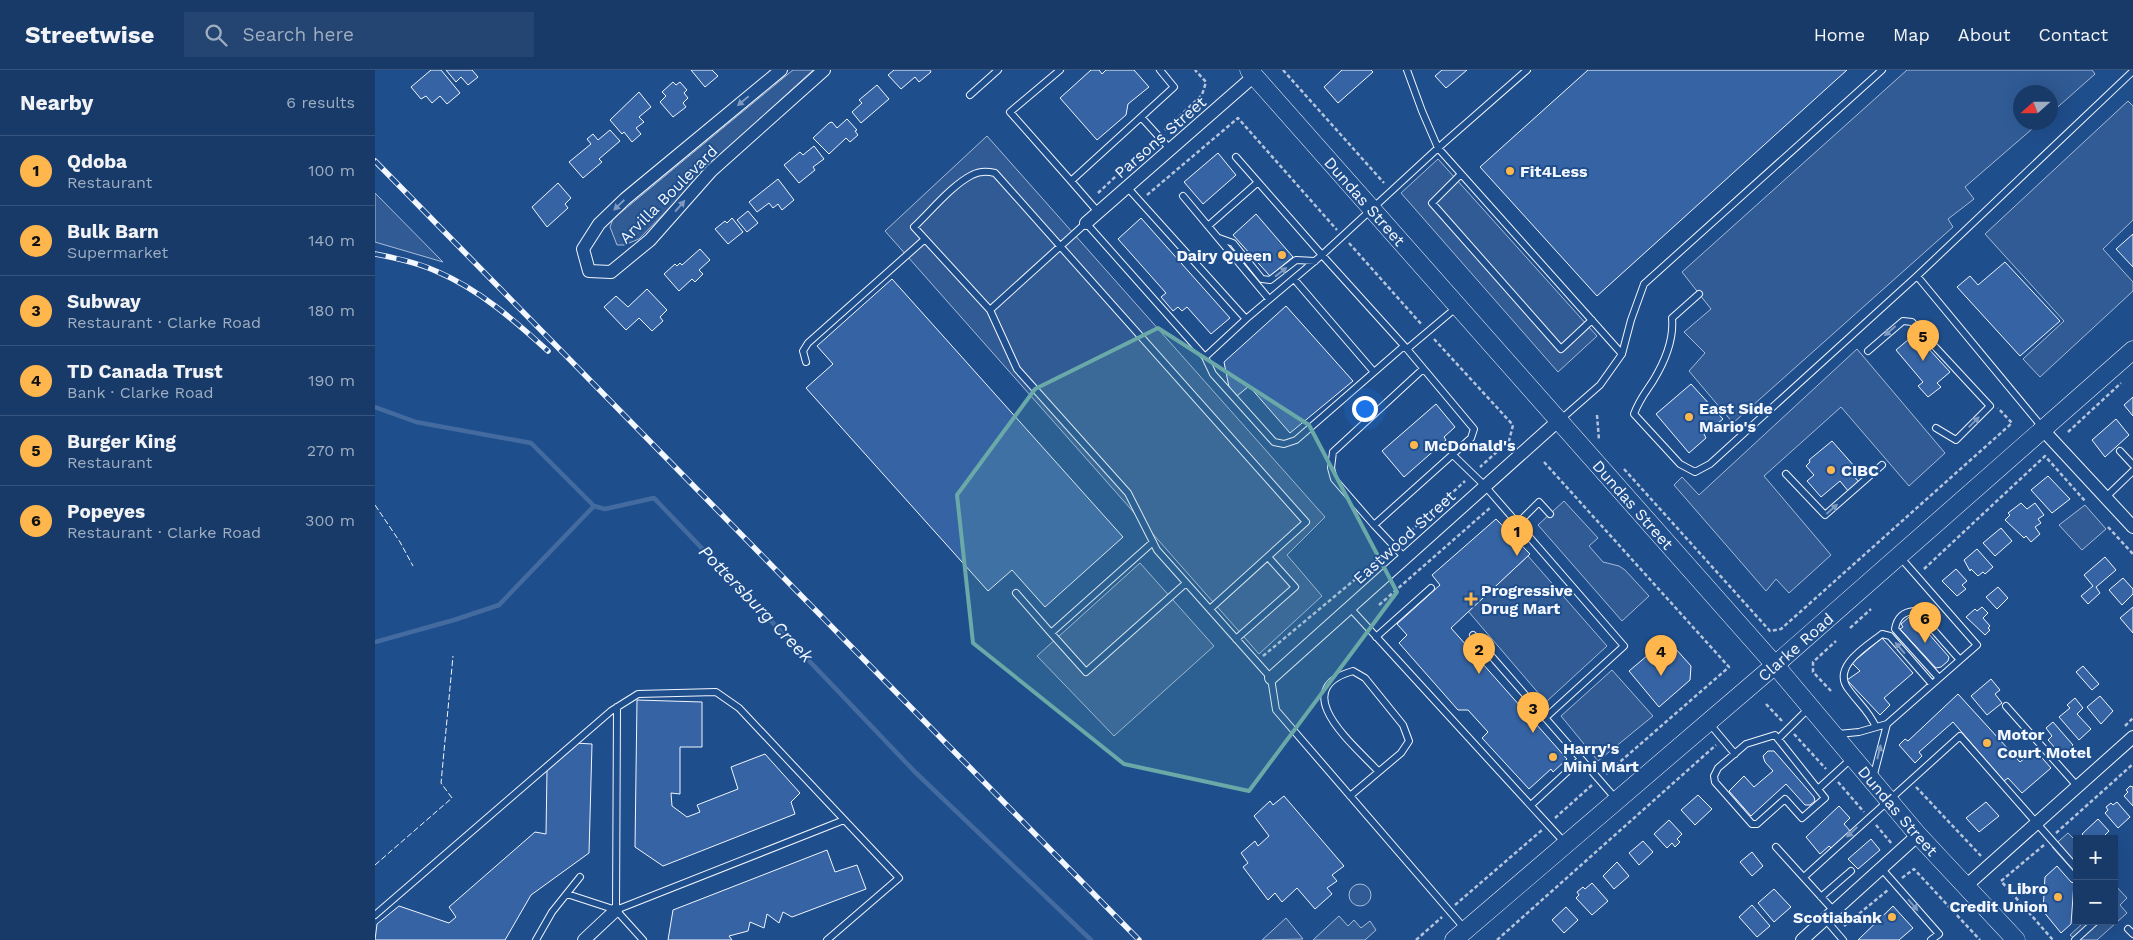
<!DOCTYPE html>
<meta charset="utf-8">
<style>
body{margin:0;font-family:"Work Sans",sans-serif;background:#244571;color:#f1f3f6}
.controls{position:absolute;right:15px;bottom:15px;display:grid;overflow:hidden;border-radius:0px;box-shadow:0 5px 20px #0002}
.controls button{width:45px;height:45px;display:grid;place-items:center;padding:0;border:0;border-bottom:1px solid #36547d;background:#173a69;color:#f1f3f6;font:25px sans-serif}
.compass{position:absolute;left:1638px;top:15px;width:45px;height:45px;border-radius:50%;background:#173a69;box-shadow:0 5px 20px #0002;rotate:249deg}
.you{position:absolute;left:989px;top:338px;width:18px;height:18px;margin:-12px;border:4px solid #fff;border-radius:50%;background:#1a73e8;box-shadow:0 0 0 8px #1a73e833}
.badge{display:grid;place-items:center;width:32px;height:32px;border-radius:50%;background:#ffb74d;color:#111;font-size:16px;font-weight:700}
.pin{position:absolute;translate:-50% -41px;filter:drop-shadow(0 1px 2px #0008)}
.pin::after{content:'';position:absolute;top:26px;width:18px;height:15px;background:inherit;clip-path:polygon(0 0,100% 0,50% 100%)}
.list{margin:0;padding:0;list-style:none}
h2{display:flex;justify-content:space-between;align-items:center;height:65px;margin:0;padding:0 20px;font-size:21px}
h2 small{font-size:16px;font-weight:400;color:#9eadc0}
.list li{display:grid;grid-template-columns:32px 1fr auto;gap:15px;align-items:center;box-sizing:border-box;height:70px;padding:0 20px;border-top:1px solid #36547d}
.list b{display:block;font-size:19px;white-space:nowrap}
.list p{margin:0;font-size:16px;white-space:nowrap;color:#9eadc0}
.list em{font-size:16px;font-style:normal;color:#9eadc0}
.icon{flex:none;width:28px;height:28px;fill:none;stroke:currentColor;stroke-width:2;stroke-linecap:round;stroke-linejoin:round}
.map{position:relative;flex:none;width:1758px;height:870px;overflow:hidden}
header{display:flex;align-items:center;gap:30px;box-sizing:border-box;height:70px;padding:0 25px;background:#173a69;border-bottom:1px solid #36547d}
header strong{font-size:24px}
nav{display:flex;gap:28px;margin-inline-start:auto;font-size:18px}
.search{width:350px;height:45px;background:#244571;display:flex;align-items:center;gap:12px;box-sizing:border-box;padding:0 18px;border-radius:0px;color:#9eadc0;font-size:19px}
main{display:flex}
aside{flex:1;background:#173a69}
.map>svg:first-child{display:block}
.built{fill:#305b95;stroke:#a8bbd7}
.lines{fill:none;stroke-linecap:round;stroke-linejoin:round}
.stream{stroke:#446ba0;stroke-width:4.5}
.building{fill:#3563a3;stroke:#f2f6ff}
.service-casing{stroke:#f2f6ff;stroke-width:8}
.minor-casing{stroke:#f2f6ff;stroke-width:14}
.secondary-casing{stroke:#f2f6ff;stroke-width:19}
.path{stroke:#b3c4dc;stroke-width:2.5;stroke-dasharray:4 2.5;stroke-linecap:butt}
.service{stroke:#1f4e8c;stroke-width:6}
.minor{stroke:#1f4e8c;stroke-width:12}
.secondary{stroke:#1f4e8c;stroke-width:18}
.rail-casing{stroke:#f2f6ff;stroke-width:5.5}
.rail{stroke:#1f4e8c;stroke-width:4;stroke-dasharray:11;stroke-linecap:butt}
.fence{stroke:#f2f6ff;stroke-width:1;stroke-dasharray:6 2.5;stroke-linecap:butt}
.oneway{fill:#7e9ac0}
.marked{fill:#6aa9a8;fill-opacity:0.2;stroke:#6aa9a8;stroke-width:4;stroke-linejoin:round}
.poi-dot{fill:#ffb74d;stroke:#1f4e8c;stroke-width:2}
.labels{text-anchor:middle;stroke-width:4;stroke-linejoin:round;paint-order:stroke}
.street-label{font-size:16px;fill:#f2f6ff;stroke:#1f4e8c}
.poi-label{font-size:16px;font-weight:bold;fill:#f2f6ff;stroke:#1f4e8c;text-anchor:start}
.water-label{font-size:18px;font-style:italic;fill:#f2f6ff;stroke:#1f4e8c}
</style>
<header>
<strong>Streetwise</strong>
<div class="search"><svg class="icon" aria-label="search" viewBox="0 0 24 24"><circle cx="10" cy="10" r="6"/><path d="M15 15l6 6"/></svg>Search here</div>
<nav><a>Home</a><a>Map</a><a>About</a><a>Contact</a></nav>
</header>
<main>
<aside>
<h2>Nearby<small>6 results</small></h2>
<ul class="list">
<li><span class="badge">1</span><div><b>Qdoba</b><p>Restaurant</p></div><em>100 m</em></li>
<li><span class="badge">2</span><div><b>Bulk Barn</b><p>Supermarket</p></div><em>140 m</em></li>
<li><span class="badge">3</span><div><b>Subway</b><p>Restaurant · Clarke Road</p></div><em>180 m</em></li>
<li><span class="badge">4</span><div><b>TD Canada Trust</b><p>Bank · Clarke Road</p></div><em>190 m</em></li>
<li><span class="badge">5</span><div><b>Burger King</b><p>Restaurant</p></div><em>270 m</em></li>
<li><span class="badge">6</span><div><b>Popeyes</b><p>Restaurant · Clarke Road</p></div><em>300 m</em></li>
</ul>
</aside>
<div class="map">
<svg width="1758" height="870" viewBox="0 0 1758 870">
<rect width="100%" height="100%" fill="#1f4e8c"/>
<path class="built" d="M418 0H438L351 80 264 169 249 175H242L235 157 238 149Z
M1532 0H1717L1720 4 1676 43V22H1646V52L1664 53 1590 117 1599 129 1573 149 1578 157 1358 353 1314 301 1330 283 1309 262 1336 239 1307 202Z
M1753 31 1758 36V150L1728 179 1758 212V221L1665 307 1648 289 1689 251 1610 164Z
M612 66 950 447 912 485 947 526 884 584 510 161Z
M1063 89 1222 266 1183 302 1026 123Z
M0 123 68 192 0 172Z
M1482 279 1570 383 1534 416 1466 337 1389 406 1456 485 1414 523 1401 509 1391 521 1299 415 1307 407 1324 425Z
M1189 431 1223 468 1214 476 1228 492 1244 496 1250 500 1274 526 1247 551 1163 455Z
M1710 435 1731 459 1707 480 1684 455Z
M1153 486 1232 576 1171 632 1093 541Z
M765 493 839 576 739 666 662 586Z
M1237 600 1278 646 1223 691 1186 646Z
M1693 763 1702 772V805L1677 777Z
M974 825a11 11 0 1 1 22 0a11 11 0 1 1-22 0Z
M1739 814 1752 828 1745 835 1752 843 1722 870H1701L1695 865 1707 854 1705 851H1739Z
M964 846 973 856 979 850 986 858 995 851 1001 860 990 870H938Z
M911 848 928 869 887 870Z"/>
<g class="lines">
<path class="stream" d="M0 337 41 352 156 373 219 436
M219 436 230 439 279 428 540 702 716 870
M0 572 79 550 124 535 219 436"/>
</g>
<path class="building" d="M56 0H66L85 23 72 34 65 26 57 33 51 26 46 29 36 17Z
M71 0H97L103 7 93 15 86 7 81 12Z
M316 0H337L343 6 330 17Z
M519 0H555L556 2 544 12 540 7 526 19 513 5Z
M716 0H724L727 4 731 0H759L774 17 753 34 751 45 722 70 685 28Z
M967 0H996L998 2 963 33 949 17Z
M1067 0H1092L1071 18 1060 6Z
M1213 0H1472L1222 226 1105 97Z
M298 12 301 15 305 12 312 20 309 23 313 28 308 33 311 37 298 47 285 32 291 26 287 22Z
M502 15 514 29 486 53 477 42 487 33 484 30Z
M264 22 276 37 264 47 269 52 261 58 266 64 257 72 249 62 247 64 235 50Z
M472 49 482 60 480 61 483 65 475 72 471 68 454 84 438 68 454 53 457 52 462 58Z
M235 60 245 71 224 89 227 92 208 108 194 92 216 74 212 69 218 64 223 70Z
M439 76 449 89 438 97 440 100 424 113 409 95 425 82 428 85Z
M843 83 861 105 828 134 809 112Z
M403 109 419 130 407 140 403 134 398 138 394 133 382 142 374 132Z
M183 113 196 128 190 134 193 138 172 157 157 137Z
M373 141 383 153 372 162 362 150Z
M881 144 918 187 895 206 858 165Z
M357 148 368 162 353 174 340 159 350 151 352 153Z
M766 148 855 248 836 264 812 237 807 241 803 237 798 241 786 227 791 223 743 169Z
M1758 164V197L1741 179Z
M325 179 335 190 324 200 328 204 320 212 317 209 304 221 289 204 300 194 302 196 305 193 307 195Z
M1630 192 1685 251 1645 286 1582 217 1595 206 1603 215Z
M517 209 748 467 670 537 637 500 613 521 431 318 458 294 442 276Z
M272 219 292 240 285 247 288 251 277 261 264 248 251 260 229 237 241 226 253 237Z
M911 236 978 311 915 363 874 316 862 326 854 317 849 292Z
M1540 264 1575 302 1562 313 1566 317 1553 327 1543 316 1548 312 1521 280Z
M1316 314 1348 349 1329 364 1331 368 1314 383 1281 344Z
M1758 327V346L1749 335Z
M1061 334 1080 357 1069 367 1071 370 1029 407 1007 381Z
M1741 349 1754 365 1730 387 1717 370Z
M1457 371 1480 397 1475 402 1485 413 1474 422 1465 411 1446 427 1432 411 1439 405 1431 396 1435 392 1434 390Z
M1673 406 1695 429 1677 443 1656 420Z
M1646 433 1652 439 1660 433 1669 445 1663 449 1666 453 1660 457 1665 464 1656 472 1651 466 1649 468 1630 450 1635 445 1633 443Z
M1121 449 1155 484 1076 558 1192 689 1178 702 1176 699 1154 719 1107 668 1113 662 1093 640H1083L1024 573 1032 565 1022 554 1065 515 1057 505Z
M1626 458 1637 471 1620 486 1608 473Z
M1602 479 1618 497 1610 504 1608 502 1603 506 1596 499 1595 501 1589 490Z
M1730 487 1741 500 1721 517 1725 523 1713 534 1706 526 1718 516 1709 505Z
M1581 499 1592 511 1587 515 1591 519 1582 526 1567 511Z
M1748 508 1758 519V524L1747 535 1734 520Z
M1623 517 1633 528 1622 539 1611 527Z
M1607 537 1613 543 1608 548 1615 556 1613 558 1615 560 1610 565 1591 547 1600 539 1602 541Z
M1758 537V563L1745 548Z
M1534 547 1537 549 1539 547 1574 587 1573 591 1566 597 1561 598 1525 559 1528 557 1526 554Z
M1507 568 1538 603 1509 628 1515 635 1505 645 1472 610 1485 601 1477 593Z
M1292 569 1316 596 1315 610 1284 637 1254 601Z
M1708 596 1724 614 1717 620 1701 602Z
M1616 609 1625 620 1620 624 1627 633 1612 645 1596 626Z
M1583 624 1645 692 1660 680 1676 698 1647 723 1633 708 1629 711 1578 652 1544 682 1547 686 1540 693 1524 675 1530 669 1533 671Z
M1725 626 1738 641 1726 654 1712 637Z
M1700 628 1708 638 1702 644 1716 659 1704 670 1684 647 1695 638 1692 635Z
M262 630 327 632V677H305V724L296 723 297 736 312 747 325 742 322 735 363 719 356 697 390 684 425 723 416 732 420 744 288 796 260 777Z
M1678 652 1698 675 1694 679 1697 682 1690 689 1673 670 1677 666 1671 658Z
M200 673 217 674 214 783 156 825 130 870H0L2 854 24 836 74 853 81 847 74 837 160 762 171 764 172 700Z
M1393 681H1399L1439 727 1440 731 1435 735H1430L1411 714 1376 746 1354 721 1369 706 1379 717 1398 701 1390 692 1388 686Z
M1755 716 1758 717V736L1749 726 1753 722 1751 720Z
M1323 725 1337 739 1320 755 1306 740Z
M909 726 969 796 957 805 962 811 952 818 957 824 940 839 922 818 907 832 900 823 893 830 868 797 873 793 866 783 880 771 883 776 894 766 879 746 895 731 898 735Z
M1611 732 1624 746 1604 762 1591 748Z
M1742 732 1755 747 1743 758 1730 743 1733 740 1731 737 1736 733 1738 735Z
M1464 736 1475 748 1469 754 1476 762 1457 779 1454 776 1445 784 1431 767Z
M1723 749 1734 761 1726 769H1712L1707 764Z
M1294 750 1307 764 1302 769 1305 772 1300 777 1297 773 1292 778 1279 764Z
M1496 769 1505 780 1483 799 1473 789Z
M1268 771 1278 782 1264 795 1254 783Z
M452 780 460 802 482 795 491 819 417 847 408 842 404 853 392 844 389 858 375 852 373 861 354 866 357 870H293L298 840Z
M1377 782 1388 796 1377 806 1365 792Z
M1242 792 1254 806 1239 819 1228 806Z
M1682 796 1696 812 1699 813 1696 854 1686 863 1668 841 1670 807Z
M1217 813 1233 831 1217 845 1201 828 1204 825 1202 822 1208 817 1210 819Z
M1399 819 1416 837 1399 852 1383 833Z
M1377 835 1395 856 1382 867 1364 847Z
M1518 836 1538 858 1524 870H1483Z
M1191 837 1203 850 1189 863 1177 850Z"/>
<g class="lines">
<g class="service-casing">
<path id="service" d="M685 0 635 42 696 111
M1032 0 1047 41 1063 78 1247 284
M595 25 623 0
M766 47 795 79
M1086 104 1057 133 1186 279 1217 250
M752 117 871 249 947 185 861 87
M808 126 894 229
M723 142 696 111 799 17 785 0
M833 156 882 113
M844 168 858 173 887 209 895 210 921 190 940 191
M1542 206 1667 357
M919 209 999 302
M1324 224 1297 248C1299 269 1289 293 1278 311 1270 323 1264 330 1259 344L1305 394 1320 402 1335 394 1542 206 1757 2
M615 240 711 153 830 287 871 249
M1032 279 947 185 1063 78 1152 0
M1493 281 1528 251 1537 252 1615 336 1581 370 1561 358
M830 287 838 304 899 372 909 374 921 370 1029 276
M431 292 428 281 433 273 550 169
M1185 350 1225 315 1247 284 1256 250 1269 214 1507 0
M1745 381 1758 395
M1078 385 1110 416 1249 576 1170 648
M1411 404 1450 445 1507 395
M1731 427 1758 401
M1142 454 1164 432 1175 444
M999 455 959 409 956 398 958 382 1048 299
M1030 488 999 455 1096 368 1099 359 1032 279 1082 237
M641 523 676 563 778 472
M975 538 1190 773
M835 539 931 452 620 103C612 101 604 101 597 105 577 115 556 141 539 157L615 240 642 299 753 423 782 480 896 608 901 640 1090 859
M676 563 711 602 811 513
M1098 565 1241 729
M1001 567 1056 518
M861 569 920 517 893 487
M1564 608 1520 559C1522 548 1527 542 1539 541L1548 548 1585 590
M1631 636 1703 717
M1334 653 1360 684
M1501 657C1493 640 1485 635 1474 620 1455 597 1492 576 1507 564L1515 566 1557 614
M1463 664 1484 662 1512 654 1602 575 1525 487
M1400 665 1450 728 1427 748 1410 729 1382 754H1377L1340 712 1339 706 1343 698 1371 674Z
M1403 669 1434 638
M1498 708 1512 654
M1443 719 1477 688
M975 726 1026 683 1034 671 1028 655 990 608 978 601C911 620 979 675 1003 701
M1156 735 1206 689
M1401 777 1459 841
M1506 798 1564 864 1556 870
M1429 807 1585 666 1702 799
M192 824 241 840 268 870
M1446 827 1476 801
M241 840 469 750
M241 840 242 637
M0 845 236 641 263 624 341 622 364 638 524 808 452 870
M1450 849 1468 870
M1753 859 1758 864
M161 870 177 842 205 807
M1700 870 1721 851"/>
</g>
<g class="minor-casing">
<path id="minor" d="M406 0 250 129 224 154 208 179 214 201 236 202 275 170 336 101 449 0
M711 153 879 6
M1668 360 1758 457
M896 608 1184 350
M1591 816 1758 667
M209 870 241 840
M1427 870 1543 765"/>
</g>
<g class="secondary-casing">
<g id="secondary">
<path id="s1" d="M874 0 1400 595 1543 765 1641 870"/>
<path id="s2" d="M1079 870 1400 595 1758 280"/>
</g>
</g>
<path class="path" d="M908 0 1009 113
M790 60 827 25 831 12 820 0
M723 123 776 73
M772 125 863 48 962 160
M974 173 1047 255
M1059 269 1138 355 1134 371 1105 397
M1222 345 1224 370
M1693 362 1746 313
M1169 392 1354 597 1231 704
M1249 399 1395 561 1406 559 1637 353 1623 338
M1733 457 1758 484
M1026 470 1090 411
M1549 499 1670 386 1710 431
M1004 535 1116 437
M1475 558 1496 539
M888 586 1013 482
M1456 621 1438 602V592L1461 571
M1391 634 1407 651
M1750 656 1758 648
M1419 664 1451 699
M1463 712 1489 742
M1541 717 1606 786
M1180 748 1217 715
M1501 755 1517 774
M1681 763 1758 694
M1669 775 1626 811 1678 870
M1527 808 1539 799 1605 870
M1080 835 1167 760
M1469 856 1513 820
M1041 870 1067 847
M1122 870 1341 675"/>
<use href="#service" class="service"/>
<use href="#minor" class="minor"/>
<use href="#secondary" class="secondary"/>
<g class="rail-casing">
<path id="rail" d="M0 91 764 870
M0 184C21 188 44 193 63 202 105 220 140 251 173 281"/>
</g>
<use href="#rail" class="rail"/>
<path class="fence" d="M0 435 25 472 38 496
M0 795 77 728 66 713 78 586"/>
</g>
<defs><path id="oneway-solid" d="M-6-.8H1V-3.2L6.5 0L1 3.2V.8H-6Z" transform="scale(1.25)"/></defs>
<g class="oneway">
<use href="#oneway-solid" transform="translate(368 31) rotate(140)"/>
<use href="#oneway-solid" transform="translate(244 135) rotate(136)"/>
<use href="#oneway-solid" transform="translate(305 136) rotate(-49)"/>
<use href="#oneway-solid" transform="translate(906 202) rotate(-38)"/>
<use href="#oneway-solid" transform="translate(1515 261) rotate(139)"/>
<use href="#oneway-solid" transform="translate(1599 352) rotate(-45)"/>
<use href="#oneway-solid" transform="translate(1457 439) rotate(-41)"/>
<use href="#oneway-solid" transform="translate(1525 578) rotate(-131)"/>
<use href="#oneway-solid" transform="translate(1504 682) rotate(-76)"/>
<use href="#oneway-solid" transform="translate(1477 762) rotate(137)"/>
<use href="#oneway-solid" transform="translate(1538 835) rotate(49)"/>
</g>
<path class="marked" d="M783 258 934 355 1022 522 874 721 749 694 598 573 582 425 660 319Z"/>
<g class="poi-dot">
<circle cx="1135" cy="101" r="5"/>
<circle cx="907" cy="185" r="5"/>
<circle cx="1314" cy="347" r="5"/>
<circle cx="1039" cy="375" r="5"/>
<circle cx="1456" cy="400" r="5"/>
<path d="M1093.5 521.5h5v5h5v5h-5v5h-5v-5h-5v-5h5z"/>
<circle cx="1612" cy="673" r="5"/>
<circle cx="1178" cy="687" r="5"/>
<circle cx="1683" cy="827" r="5"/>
<circle cx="1517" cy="847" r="5"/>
</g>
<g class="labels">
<g class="street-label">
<text transform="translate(785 67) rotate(-41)" y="6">Parsons Street</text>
<text transform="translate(293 124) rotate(-45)" y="6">Arvilla Boulevard</text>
<text dy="6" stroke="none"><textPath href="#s1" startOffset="175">Dundas Street</textPath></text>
<text dy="6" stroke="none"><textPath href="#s1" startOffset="580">Dundas Street</textPath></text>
<text transform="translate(1029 467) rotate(-42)" y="6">Eastwood Street</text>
<text dy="6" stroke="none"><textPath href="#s2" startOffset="450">Clarke Road</textPath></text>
<text dy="6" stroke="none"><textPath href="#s1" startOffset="985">Dundas Street</textPath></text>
</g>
<g class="poi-label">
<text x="1145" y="107">Fit4Less</text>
<text x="897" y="191" text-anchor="end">Dairy Queen</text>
<text x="1324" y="344">East Side<tspan x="1324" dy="18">Mario's</tspan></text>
<text x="1049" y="381">McDonald's</text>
<text x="1466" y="406">CIBC</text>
<text x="1106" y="526">Progressive<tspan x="1106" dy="18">Drug Mart</tspan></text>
<text x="1622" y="670">Motor<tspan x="1622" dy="18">Court Motel</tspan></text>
<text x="1188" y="684">Harry's<tspan x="1188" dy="18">Mini Mart</tspan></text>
<text x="1673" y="824" text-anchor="end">Libro<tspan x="1673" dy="18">Credit Union</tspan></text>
<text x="1507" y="853" text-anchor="end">Scotiabank</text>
</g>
<g class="water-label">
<text transform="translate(381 534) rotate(46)" y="6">Pottersburg Creek</text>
</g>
</g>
</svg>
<div class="controls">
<button>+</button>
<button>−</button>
</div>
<svg class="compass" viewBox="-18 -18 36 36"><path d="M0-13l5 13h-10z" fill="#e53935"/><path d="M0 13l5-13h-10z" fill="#9eadc0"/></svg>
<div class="you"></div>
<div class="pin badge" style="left:1142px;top:486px">1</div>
<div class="pin badge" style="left:1104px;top:604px">2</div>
<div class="pin badge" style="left:1158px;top:663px">3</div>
<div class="pin badge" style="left:1286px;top:606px">4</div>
<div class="pin badge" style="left:1548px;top:291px">5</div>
<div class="pin badge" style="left:1550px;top:573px">6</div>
</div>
</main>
